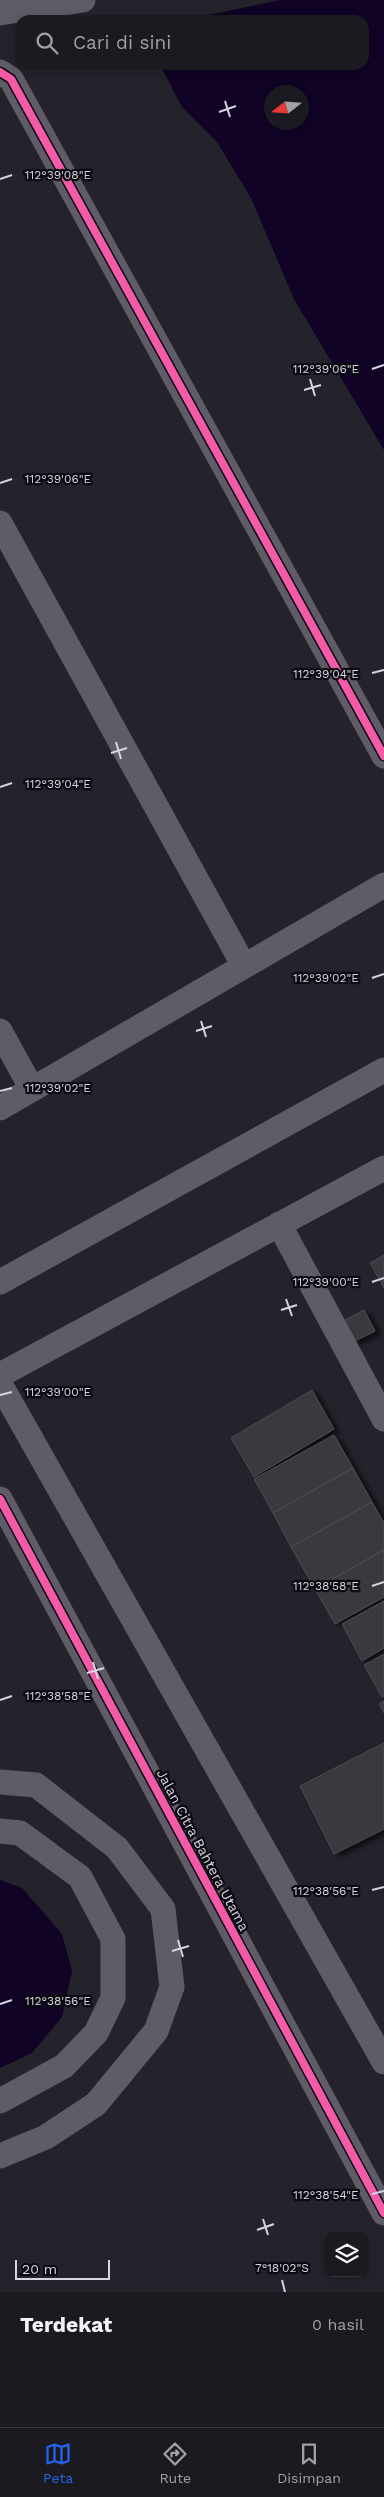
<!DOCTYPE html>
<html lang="id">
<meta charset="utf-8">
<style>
body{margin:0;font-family:"Work Sans",sans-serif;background:#28272d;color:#f1f3f6}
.controls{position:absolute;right:15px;bottom:15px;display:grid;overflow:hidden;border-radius:10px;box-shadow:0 2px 8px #0003}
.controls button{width:45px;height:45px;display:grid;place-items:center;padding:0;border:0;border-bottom:1px solid #39383e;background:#1b1a20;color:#f1f3f6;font:25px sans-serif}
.compass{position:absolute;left:264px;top:85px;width:45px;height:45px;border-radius:50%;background:#1b1a20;box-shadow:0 2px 8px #0003;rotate:253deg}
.scale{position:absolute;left:15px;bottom:12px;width:95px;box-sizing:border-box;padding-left:5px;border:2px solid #d7d4e0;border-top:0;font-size:14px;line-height:18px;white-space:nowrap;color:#d7d4e0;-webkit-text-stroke:4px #0c0a11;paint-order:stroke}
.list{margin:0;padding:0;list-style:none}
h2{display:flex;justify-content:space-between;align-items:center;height:65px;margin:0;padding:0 20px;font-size:21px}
h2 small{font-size:16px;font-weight:400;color:#a0a1a5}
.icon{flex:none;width:28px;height:28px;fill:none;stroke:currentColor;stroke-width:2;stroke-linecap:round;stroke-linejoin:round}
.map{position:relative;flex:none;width:384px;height:2292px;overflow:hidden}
.search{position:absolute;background:#1b1a20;box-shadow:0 2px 8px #0003;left:15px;right:15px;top:15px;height:55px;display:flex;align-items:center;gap:12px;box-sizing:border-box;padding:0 18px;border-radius:15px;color:#a0a1a5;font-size:19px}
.sheet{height:135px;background:#1b1a20}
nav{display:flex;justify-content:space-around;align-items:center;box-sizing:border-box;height:70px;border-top:1px solid #39383e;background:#1b1a20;font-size:14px;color:#a0a1a5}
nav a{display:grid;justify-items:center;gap:2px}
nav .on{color:#2563eb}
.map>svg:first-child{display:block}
.water{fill:#100325;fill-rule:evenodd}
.building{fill:#3b3940;stroke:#4d4b53;filter:url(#shadow)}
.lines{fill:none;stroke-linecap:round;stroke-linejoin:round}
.street{stroke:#605c67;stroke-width:25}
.cycleway-casing{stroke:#0c0a11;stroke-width:11}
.cycleway{stroke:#f35aa7;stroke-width:8}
.ticks{fill:none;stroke:#d7d4e0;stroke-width:2}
.labels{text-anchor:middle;stroke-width:4.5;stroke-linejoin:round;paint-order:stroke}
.street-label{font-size:14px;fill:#d7d4e0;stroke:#0c0a11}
.ticks-label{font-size:12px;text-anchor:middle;fill:#d7d4e0;stroke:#0c0a11;stroke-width:4.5;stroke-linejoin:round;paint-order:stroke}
</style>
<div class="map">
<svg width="384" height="2292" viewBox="0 0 384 2292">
<defs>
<filter id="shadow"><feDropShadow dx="5.5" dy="3" stdDeviation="2.5" flood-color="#0009"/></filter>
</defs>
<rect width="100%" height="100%" fill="#24222b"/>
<path class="water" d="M280 0H384V450L294 299 251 198 217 142 182 107 160 65H364V20H185ZM272 92H302V122H272Z
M0 1880 22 1888 62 1934 72 1971 62 2017 32 2053 0 2068Z"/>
<path class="building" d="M384 1255V1288L370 1263Z
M364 1310 375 1331 353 1342 343 1321Z
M312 1390 334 1429 254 1477 231 1438Z
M334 1435 353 1468 273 1513 254 1479Z
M353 1468 372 1502 291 1547 273 1513Z
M372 1502 384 1523V1550L315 1589 291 1547Z
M384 1550V1597L335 1624 315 1589Z
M384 1601V1648L362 1661 342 1624Z
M384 1654V1696L382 1697 364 1665Z
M384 1701V1713L379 1704Z
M384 1743V1829L334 1854 300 1786Z"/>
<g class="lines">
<path class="street" d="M0 13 83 0
M0 72 11 79 384 756
M0 523 244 966
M0 1031 32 1089
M0 1108 384 885
M279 1224 384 1419
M0 1282 384 1070
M0 1375 384 1168
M0 1384 384 2062
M0 1499 384 2213
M0 1782 36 1785 117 1848 163 1909 172 1987 156 2031 96 2104 46 2137 0 2156
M0 1831 20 1833 80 1877 113 1939V1998L96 2033 64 2066 0 2101"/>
<g class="cycleway-casing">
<path id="cycleway" d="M0 72 11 79 384 756
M0 1499 384 2213"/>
</g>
<use href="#cycleway" class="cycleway"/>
</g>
<path class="ticks" d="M225 101 230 117M219 112 236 106M0 179 12 175M372 369 384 365M310 379 315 396M304 390 321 385M0 483 12 479M372 673 384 670M116 742 121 759M111 753 127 748M0 787 12 783M372 978 384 974M201 1021 206 1037M196 1031 212 1026M0 1091 12 1088M372 1282 384 1278M286 1299 292 1316M281 1310 297 1305M0 1395 12 1392M372 1586 384 1582M93 1662 98 1679M87 1673 104 1668M0 1700 12 1696M372 1890 384 1887M178 1940 183 1957M172 1951 189 1946M0 2004 12 2000M372 2194 384 2191M263 2219 268 2235M257 2230 274 2224M282 2280 285 2292"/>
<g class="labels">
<g class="street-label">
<text transform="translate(203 1850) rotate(62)" y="5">Jalan Citra Bahtera Utama</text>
</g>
</g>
<g class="ticks-label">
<text x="58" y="179">112°39'08"E</text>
<text x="326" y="373">112°39'06"E</text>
<text x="58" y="483">112°39'06"E</text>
<text x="326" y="678">112°39'04"E</text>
<text x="58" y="788">112°39'04"E</text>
<text x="326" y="982">112°39'02"E</text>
<text x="58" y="1092">112°39'02"E</text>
<text x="326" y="1286">112°39'00"E</text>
<text x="58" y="1396">112°39'00"E</text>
<text x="326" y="1590">112°38'58"E</text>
<text x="58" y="1700">112°38'58"E</text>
<text x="326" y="1895">112°38'56"E</text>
<text x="58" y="2005">112°38'56"E</text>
<text x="326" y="2199">112°38'54"E</text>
<text x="282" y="2272">7°18'02"S</text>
</g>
</svg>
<div class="controls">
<button><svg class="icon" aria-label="layers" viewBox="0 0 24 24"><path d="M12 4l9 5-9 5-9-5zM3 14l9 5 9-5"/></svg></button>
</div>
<svg class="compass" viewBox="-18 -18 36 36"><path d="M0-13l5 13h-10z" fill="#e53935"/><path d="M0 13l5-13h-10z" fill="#a0a1a5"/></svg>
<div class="scale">20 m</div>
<div class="search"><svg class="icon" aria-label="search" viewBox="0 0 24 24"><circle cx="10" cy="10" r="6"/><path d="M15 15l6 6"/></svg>Cari di sini</div>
</div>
<section class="sheet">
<h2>Terdekat<small>0 hasil</small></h2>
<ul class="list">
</ul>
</section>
<nav>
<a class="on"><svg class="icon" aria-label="map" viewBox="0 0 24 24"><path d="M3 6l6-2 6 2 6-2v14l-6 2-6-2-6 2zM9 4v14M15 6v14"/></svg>Peta</a>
<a><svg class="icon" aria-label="directions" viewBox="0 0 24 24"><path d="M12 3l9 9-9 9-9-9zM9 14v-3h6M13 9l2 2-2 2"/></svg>Rute</a>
<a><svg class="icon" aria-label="saved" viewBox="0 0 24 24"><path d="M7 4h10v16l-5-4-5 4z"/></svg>Disimpan</a>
</nav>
